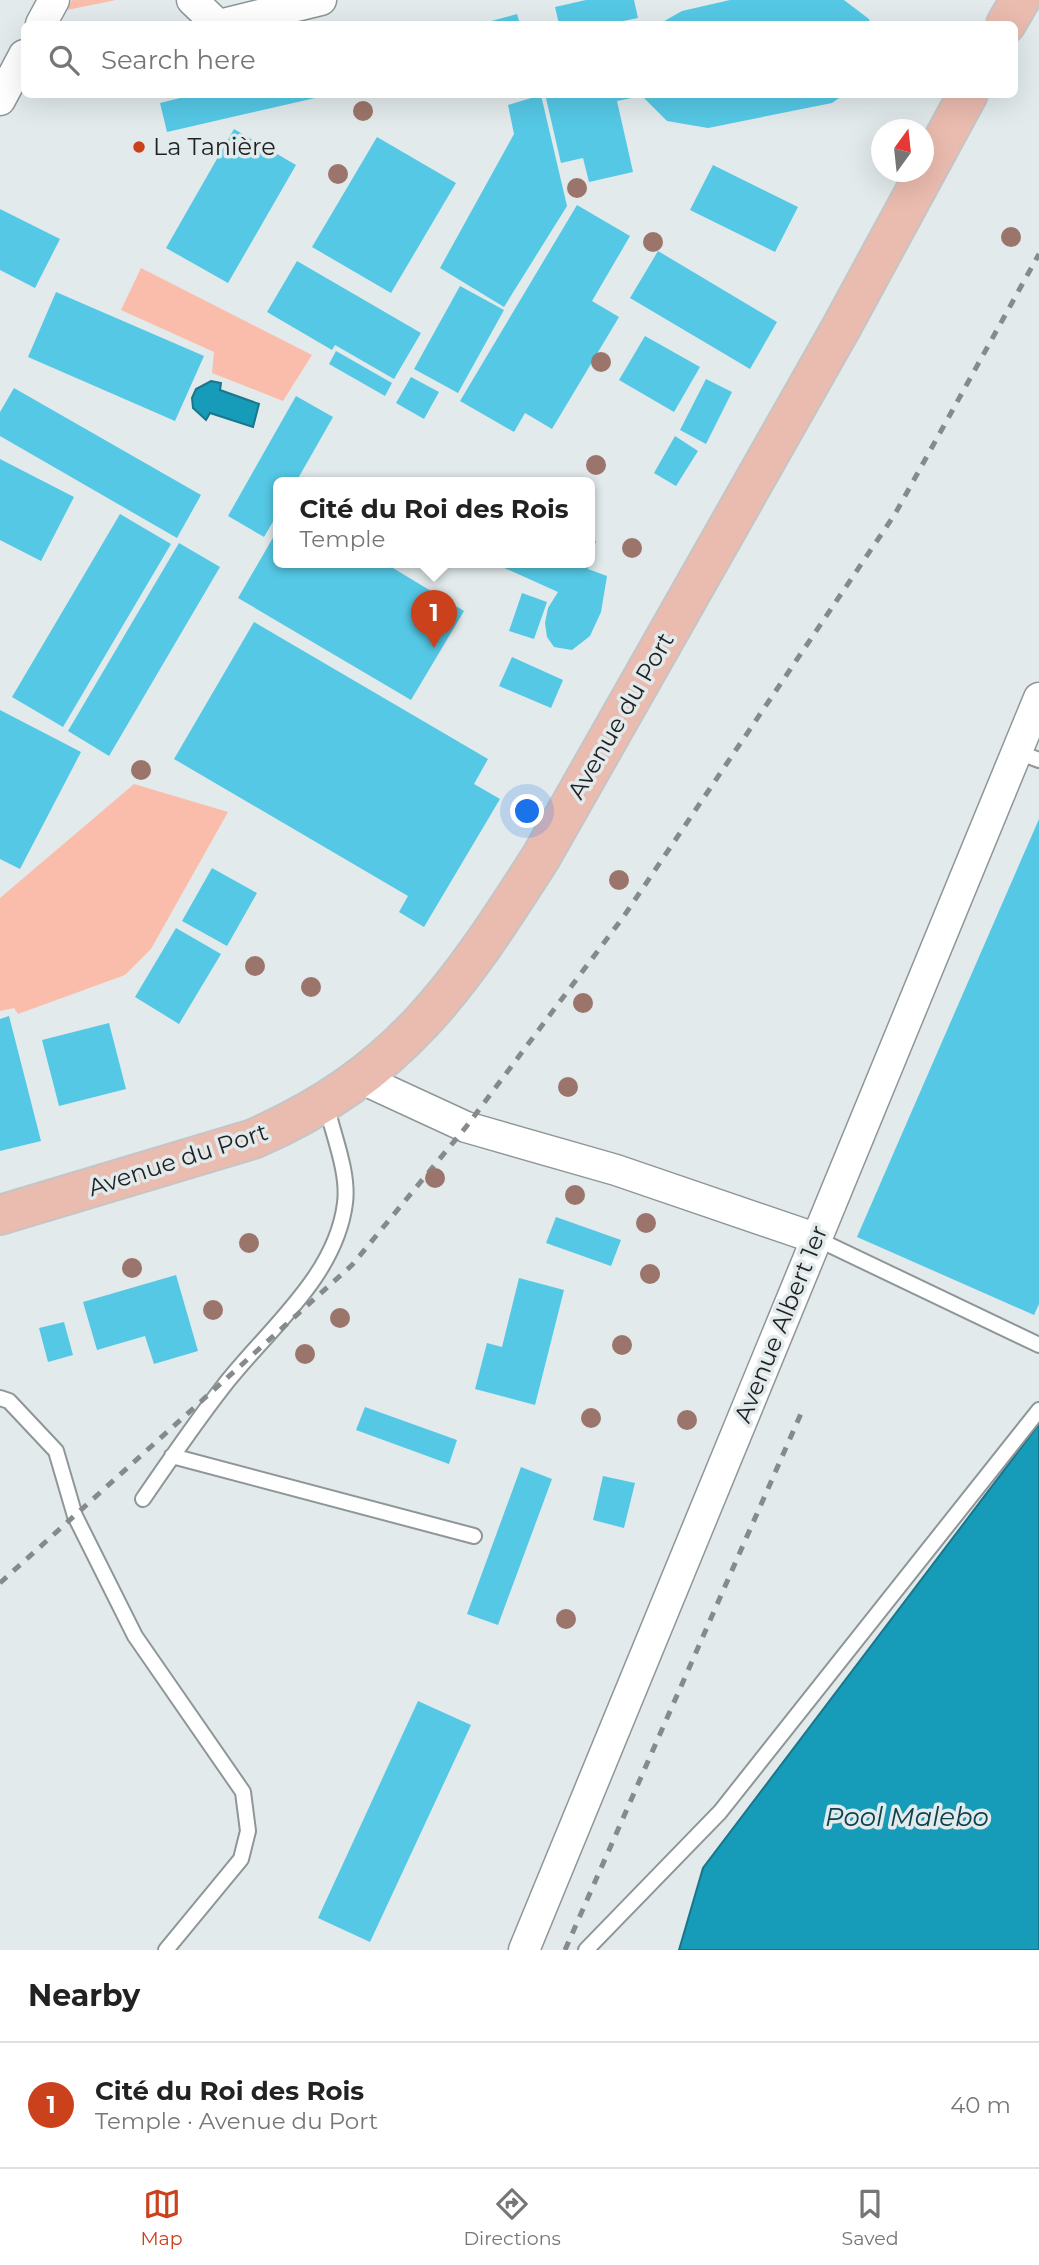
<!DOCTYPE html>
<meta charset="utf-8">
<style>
body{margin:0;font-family:Montserrat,sans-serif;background:#f6f6f6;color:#222}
.compass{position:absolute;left:871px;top:119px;width:63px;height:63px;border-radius:50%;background:#fff;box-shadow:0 7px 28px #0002;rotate:15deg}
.you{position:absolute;left:528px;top:812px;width:24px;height:24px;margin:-18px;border:5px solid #fff;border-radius:50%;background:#1a73e8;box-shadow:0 0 0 10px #1a73e833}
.badge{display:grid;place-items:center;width:46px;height:46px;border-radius:50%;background:#ca411c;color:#fff;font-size:23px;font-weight:700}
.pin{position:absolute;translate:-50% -58px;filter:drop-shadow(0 2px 4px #0008)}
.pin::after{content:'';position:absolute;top:37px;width:24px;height:21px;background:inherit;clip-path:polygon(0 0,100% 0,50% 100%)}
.popup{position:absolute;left:273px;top:477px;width:322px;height:91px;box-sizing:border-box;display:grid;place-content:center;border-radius:10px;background:#fff;filter:drop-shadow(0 2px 5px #0005);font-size:23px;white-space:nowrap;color:#767676}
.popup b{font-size:26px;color:#222}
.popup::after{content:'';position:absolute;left:50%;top:100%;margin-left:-14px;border:14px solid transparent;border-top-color:#fff}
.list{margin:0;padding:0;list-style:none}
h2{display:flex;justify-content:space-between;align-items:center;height:91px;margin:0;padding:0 28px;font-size:30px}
h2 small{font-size:23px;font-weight:400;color:#767676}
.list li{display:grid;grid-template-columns:46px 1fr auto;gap:21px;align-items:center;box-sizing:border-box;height:126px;padding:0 28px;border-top:2px solid #e0e0e0}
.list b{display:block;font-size:26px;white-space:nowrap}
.list p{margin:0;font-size:23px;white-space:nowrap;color:#767676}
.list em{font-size:23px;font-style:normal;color:#767676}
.icon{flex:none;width:38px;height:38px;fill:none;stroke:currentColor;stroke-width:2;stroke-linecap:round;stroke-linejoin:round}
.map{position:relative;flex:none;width:1039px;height:1950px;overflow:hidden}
.search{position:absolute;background:#fff;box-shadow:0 7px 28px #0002;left:21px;right:21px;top:21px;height:77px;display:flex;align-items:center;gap:18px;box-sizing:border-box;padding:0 24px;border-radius:10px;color:#767676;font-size:26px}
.sheet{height:217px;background:#fff}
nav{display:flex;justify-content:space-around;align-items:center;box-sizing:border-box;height:98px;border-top:2px solid #e0e0e0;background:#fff;font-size:19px;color:#767676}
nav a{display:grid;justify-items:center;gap:4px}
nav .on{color:#ca411c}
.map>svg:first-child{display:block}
.green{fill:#fabdac}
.water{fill:#169bb8;stroke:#19768b;stroke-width:2}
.building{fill:#55c8e5}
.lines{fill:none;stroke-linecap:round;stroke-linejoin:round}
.lane-casing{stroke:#8f9698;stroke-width:18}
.street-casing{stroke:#8f9698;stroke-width:33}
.primary-casing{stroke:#c5c5c6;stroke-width:42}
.lane{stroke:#fff;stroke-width:14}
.street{stroke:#fff;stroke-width:30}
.primary{stroke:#eabbaf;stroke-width:38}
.rail{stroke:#858a8b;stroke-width:5;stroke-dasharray:9 9;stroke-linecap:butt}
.tree{fill:#9b756b}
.poi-dot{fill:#ca411c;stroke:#e2eaec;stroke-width:2.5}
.labels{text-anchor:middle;stroke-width:7;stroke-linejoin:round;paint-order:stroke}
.poi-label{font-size:24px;fill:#1f2122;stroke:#e2eaec;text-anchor:start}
.street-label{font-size:24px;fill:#1f2122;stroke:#e2eaec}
.water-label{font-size:26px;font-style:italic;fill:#0d414e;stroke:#e2eaec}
</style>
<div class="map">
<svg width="1039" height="1950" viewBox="0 0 1039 1950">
<rect width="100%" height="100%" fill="#e2eaec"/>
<path class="green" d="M72 0H116L67 10Z
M141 268 312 355 283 401 212 373 214 352 121 310Z
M134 784 228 812 151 949 125 975 18 1014 14 1008 0 1011V898Z"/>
<path class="water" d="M211 381 221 383 220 390 259 404 253 427 210 413 206 420 193 408 192 398 196 389Z
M1039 1424V1950H679L703 1868Z"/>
<path class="building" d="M586 0H634L638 18 608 24H559L555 7Z
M730 0H844L869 19 870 24H659L682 11Z
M517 14 520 24H480Z
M196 94H324V96L167 132 160 103Z
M545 94H845L832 103 708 128 667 121 642 96 617 101 633 172 589 182 583 158 561 163Z
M541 95 567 206 504 307 440 268 514 134 508 105Z
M234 129 296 165 228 283 166 248Z
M377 137 456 183 391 293 312 247Z
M713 165 798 207 775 252 690 210Z
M577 205 630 236 592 301 619 317 552 429 525 413 514 432 460 401Z
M0 209 60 239 35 288 0 270Z
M658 251 777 322 750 369 630 298Z
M297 261 421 333 394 379 335 345 332 350 267 312Z
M460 286 504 310 458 393 414 369Z
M56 292 204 356 175 421 28 357Z
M645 336 700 367 674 412 619 380Z
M336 351 392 383 385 396 329 364Z
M411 377 439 392 424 419 396 403Z
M706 379 732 392 706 444 680 430Z
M14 388 201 495 177 538 0 436V412Z
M296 396 333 417 296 482H278V513L264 537 228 516Z
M675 436 698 451 676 486 654 473Z
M0 459 74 497 41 561 0 540Z
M120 514 171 544 63 727 12 697Z
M278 529V562H383L464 611 411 700 238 598Z
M590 539 596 541 590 559Z
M179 543 220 567 109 756 68 731Z
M491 562H590L588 569 607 576 601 612 590 636 572 650 554 647 547 637 545 623 548 608 558 592Z
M522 593 547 602 534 639 509 631Z
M254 622 488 759 474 784 500 799 424 927 399 912 408 896 174 759Z
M512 657 563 680 551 708 499 686Z
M0 710 81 752 20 869 0 859Z
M1039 819V1304L1034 1315 857 1237Z
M212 868 257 893 227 946 182 921Z
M176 928 221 954 179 1024 135 997Z
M9 1016 41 1141 0 1151V1019Z
M109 1023 126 1089 59 1106 42 1040Z
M556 1217 621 1240 611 1266 546 1243Z
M176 1275 198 1351 154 1364 145 1336 97 1350 83 1302Z
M519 1278 564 1290 535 1405 475 1389 487 1343 502 1347Z
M64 1322 73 1355 48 1362 39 1328Z
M365 1407 457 1440 449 1464 356 1430Z
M521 1467 552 1479 498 1625 467 1614Z
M603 1476 635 1483 624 1528 593 1520Z
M418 1701 471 1725 370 1942 318 1918Z"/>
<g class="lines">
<g class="lane-casing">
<path id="lane" d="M1015 751 1039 760
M815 1238 1039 1345
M0 1398 9 1401 56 1451 75 1516 135 1636 243 1792 248 1831 241 1859 166 1950
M172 1456 474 1536
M143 1499C169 1461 195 1423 223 1387 266 1331 336 1277 345 1203 349 1172 333 1135 326 1104
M586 1950 720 1812 1039 1410"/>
</g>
<g class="street-casing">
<path id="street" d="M192 0 217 24
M41 24 54 0
M223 24 321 0
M0 100 24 55
M362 1079 466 1127 616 1170 815 1238
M524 1950 1039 698"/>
</g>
<g class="primary-casing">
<path id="primary" d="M1006 24 1020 0
M0 1215 253 1139C400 1075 458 987 541 857L841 328 968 94"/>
</g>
<use href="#lane" class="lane"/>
<use href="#street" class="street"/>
<use href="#primary" class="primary"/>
<path class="rail" d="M0 1583 352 1265 466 1127 624 916 895 514 1039 254
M565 1950 803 1409"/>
</g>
<g class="tree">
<circle cx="363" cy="111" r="10"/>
<circle cx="338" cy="174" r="10"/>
<circle cx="577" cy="188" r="10"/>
<circle cx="1011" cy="237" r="10"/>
<circle cx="653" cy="242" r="10"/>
<circle cx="601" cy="362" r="10"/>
<circle cx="596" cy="465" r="10"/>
<circle cx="632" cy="548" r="10"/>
<circle cx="141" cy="770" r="10"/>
<circle cx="619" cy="880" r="10"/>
<circle cx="255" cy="966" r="10"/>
<circle cx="311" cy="987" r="10"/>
<circle cx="583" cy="1003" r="10"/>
<circle cx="568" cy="1087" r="10"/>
<circle cx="435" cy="1178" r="10"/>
<circle cx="575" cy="1195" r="10"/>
<circle cx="646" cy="1223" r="10"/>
<circle cx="249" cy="1243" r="10"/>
<circle cx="132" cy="1268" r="10"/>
<circle cx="650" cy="1274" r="10"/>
<circle cx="213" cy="1310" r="10"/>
<circle cx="340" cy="1318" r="10"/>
<circle cx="622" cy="1345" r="10"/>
<circle cx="305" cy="1354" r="10"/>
<circle cx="591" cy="1418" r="10"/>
<circle cx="687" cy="1420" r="10"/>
<circle cx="566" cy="1619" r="10"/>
</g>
<circle class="poi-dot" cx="139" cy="147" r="7"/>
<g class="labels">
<g class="poi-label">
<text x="153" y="155">La Tanière</text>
</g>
<g class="street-label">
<text transform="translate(621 716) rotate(-60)" y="8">Avenue du Port</text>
<text transform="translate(178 1160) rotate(-18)" y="8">Avenue du Port</text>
<text transform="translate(781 1324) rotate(-68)" y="8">Avenue Albert 1er</text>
</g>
<g class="water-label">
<text x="907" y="1826">Pool Malebo</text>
</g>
</g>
</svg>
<svg class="compass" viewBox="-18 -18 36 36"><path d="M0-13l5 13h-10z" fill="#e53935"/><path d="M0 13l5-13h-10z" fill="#767676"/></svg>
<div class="you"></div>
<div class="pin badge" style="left:434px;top:648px">1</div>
<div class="popup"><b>Cité du Roi des Rois</b>Temple</div>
<div class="search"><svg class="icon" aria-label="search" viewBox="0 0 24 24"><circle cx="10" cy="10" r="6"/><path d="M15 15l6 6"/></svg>Search here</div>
</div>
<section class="sheet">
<h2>Nearby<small></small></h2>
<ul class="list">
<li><span class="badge">1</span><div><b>Cité du Roi des Rois</b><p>Temple · Avenue du Port</p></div><em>40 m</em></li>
</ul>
</section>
<nav>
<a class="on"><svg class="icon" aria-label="map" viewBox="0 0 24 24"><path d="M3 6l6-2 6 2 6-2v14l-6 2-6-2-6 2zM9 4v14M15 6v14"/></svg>Map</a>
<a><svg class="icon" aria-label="directions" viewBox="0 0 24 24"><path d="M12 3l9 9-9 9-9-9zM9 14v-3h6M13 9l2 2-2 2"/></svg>Directions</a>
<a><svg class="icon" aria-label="saved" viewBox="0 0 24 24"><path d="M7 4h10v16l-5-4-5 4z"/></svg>Saved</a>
</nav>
